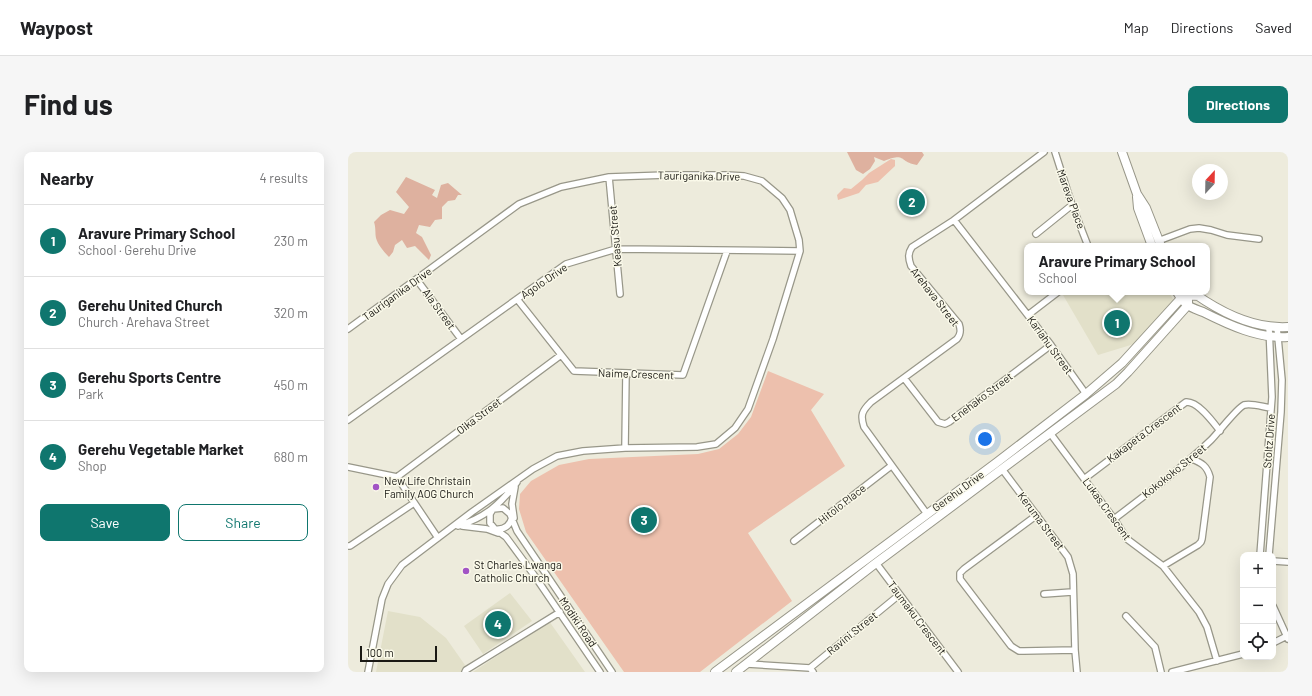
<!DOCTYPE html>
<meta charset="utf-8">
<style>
body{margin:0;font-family:Barlow,sans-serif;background:#f6f6f6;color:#202124}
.controls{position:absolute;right:12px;bottom:12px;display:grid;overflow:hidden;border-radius:8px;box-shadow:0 4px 16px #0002}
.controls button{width:36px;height:36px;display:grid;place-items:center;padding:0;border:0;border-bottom:1px solid #e0e0e0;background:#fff;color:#202124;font:20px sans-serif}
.compass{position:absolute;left:844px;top:12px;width:36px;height:36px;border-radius:50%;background:#fff;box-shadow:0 4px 16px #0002;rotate:22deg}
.scale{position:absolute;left:12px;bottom:10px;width:77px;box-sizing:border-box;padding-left:4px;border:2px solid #1a1914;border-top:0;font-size:11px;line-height:14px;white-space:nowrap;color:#1a1914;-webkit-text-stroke:3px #faf9e9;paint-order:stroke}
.you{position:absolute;left:637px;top:287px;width:14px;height:14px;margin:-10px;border:3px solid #fff;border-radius:50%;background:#1a73e8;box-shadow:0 0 0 6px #1a73e833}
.badge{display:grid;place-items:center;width:26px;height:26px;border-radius:50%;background:#0f766e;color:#fff;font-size:13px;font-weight:700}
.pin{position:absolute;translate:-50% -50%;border:2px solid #fff;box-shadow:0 1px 4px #0006}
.popup{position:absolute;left:676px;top:91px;width:186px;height:52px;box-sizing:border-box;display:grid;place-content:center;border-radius:8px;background:#fff;filter:drop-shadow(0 1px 3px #0005);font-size:13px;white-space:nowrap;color:#757577}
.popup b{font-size:15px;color:#202124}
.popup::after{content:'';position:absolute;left:50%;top:100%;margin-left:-8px;border:8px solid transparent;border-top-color:#fff}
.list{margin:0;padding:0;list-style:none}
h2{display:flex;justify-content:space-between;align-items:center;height:52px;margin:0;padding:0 16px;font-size:17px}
h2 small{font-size:13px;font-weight:400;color:#757577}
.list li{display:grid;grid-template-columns:26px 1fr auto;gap:12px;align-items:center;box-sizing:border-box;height:72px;padding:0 16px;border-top:1px solid #e0e0e0}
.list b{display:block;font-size:15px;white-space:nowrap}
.list p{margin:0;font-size:13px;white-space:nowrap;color:#757577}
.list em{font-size:13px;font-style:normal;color:#757577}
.actions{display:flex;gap:8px;padding:12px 16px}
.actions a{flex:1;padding:9px 0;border:1px solid #0f766e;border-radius:8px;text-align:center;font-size:14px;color:#0f766e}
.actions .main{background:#0f766e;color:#fff}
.icon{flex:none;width:22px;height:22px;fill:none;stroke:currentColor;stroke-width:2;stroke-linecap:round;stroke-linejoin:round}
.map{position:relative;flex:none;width:940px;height:520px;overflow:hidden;border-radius:8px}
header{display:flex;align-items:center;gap:24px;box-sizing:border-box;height:56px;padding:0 20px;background:#fff;border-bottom:1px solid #e0e0e0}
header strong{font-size:19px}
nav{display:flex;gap:22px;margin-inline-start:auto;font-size:14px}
.intro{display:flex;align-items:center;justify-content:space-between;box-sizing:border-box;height:96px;padding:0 24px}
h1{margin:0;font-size:28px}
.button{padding:10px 18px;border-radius:8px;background:#0f766e;color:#fff;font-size:14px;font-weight:700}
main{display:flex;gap:24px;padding:0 24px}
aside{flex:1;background:#fff;border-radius:8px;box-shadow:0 4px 16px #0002}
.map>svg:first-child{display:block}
.built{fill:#e2e0c9}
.green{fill:#edc0ad}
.forest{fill:#deb19f}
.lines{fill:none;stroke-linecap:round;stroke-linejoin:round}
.street-casing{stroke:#989789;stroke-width:8}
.secondary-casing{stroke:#989789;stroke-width:10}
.street{stroke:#fff;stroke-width:5.5}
.secondary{stroke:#fff;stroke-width:8}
.poi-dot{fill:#a254c5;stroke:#faf9e9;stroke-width:1.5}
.labels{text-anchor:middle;stroke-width:3;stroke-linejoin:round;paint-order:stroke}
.street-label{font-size:11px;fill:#1a1914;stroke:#faf9e9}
.poi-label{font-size:11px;fill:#1a1914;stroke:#faf9e9;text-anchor:start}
</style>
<header>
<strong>Waypost</strong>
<nav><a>Map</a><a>Directions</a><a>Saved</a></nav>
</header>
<div class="intro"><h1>Find us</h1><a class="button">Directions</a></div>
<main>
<aside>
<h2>Nearby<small>4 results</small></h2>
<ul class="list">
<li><span class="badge">1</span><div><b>Aravure Primary School</b><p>School · Gerehu Drive</p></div><em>230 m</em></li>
<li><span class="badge">2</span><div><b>Gerehu United Church</b><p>Church · Arehava Street</p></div><em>320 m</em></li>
<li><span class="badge">3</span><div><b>Gerehu Sports Centre</b><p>Park</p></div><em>450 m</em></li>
<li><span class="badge">4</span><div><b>Gerehu Vegetable Market</b><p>Shop</p></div><em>680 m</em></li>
</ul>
<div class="actions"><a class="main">Save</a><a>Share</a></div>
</aside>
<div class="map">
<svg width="940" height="520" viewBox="0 0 940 520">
<rect width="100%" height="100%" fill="#edebdc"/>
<path class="built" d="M719 140H821L826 149 786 192 750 203 715 143Z
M162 441 184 469 135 502 116 474Z
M40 459 72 465 98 486 117 513 115 520H28Z
M201 469 237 520H125Z"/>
<path class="green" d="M543 7 547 8V14L530 30 518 33 511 41 490 48 489 43 496 36 503 37 514 28 521 21Z
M420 219 476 242 463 258 497 314 400 381 444 449 352 520H276L178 380 171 357 172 342 183 329 211 313 241 307 350 302 371 297 390 282 403 265Z"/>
<path class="forest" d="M499 0H574L576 3 569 13C550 10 559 0 536 9L526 5 527 9 522 17 515 22 508 18Z
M58 25 87 38 84 43 89 46 93 33 100 31 114 43H110L107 48 100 49 94 55V67L87 68 82 75 71 73 68 81 74 85 83 103 81 108 67 94 59 96 54 88 47 93 45 100 41 105C36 100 30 93 28 86 27 81 28 76 26 70L33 63 42 58 56 62 61 55 48 40Z"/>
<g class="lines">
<g class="street-casing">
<path id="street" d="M707 0 724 53 740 94
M261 25 272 142
M606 68 703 193 738 242
M688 82 724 53
M810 89 842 77 851 76 863 78 879 83 911 87
M69 128 113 187
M169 147 226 219 335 223 379 99
M680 163 710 140
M0 177 171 52 213 35 261 25 318 23H379L396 24 414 29 434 46 442 58 451 88 452 99 425 187 400 257 387 276 368 292 349 295 277 296 235 299 209 304 185 317 124 360 54 413 40 432 34 447 20 520
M556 226 590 270 597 272 601 270 703 193
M0 268 218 112 268 97 452 99
M702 281 766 367 779 387 815 414 851 460 859 475 869 509
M277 296 278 221
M0 315 49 325 90 386
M654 317 720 405 725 422 727 498 729 520
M49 325 213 203
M736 327 838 250C850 249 865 270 872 279
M145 357 155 356 162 362 169 379 264 520
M145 357 142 362V371L147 377 158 385 186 423 252 520
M579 362 516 275C512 263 514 259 523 250L609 187C613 182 613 178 611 172L563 114C560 106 560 101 564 95L606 68 696 0
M689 363 616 417 612 421V427L663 494 671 499H676L727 498
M166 366 164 352 167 335
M766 367C799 342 833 317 863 288 870 281 889 256 896 253 904 251 915 255 923 256
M110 374C136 366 152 353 169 330
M114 374 139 377 150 381
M147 377C156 378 162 374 164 365
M446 389 543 314
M0 394H2L66 351
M912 403 924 245 921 175
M921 403 933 260 934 228 929 175
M925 409 940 410
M528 411 610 520
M815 414 850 393 853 390 854 387 862 325C859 314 854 311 844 307
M696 442 724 440
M925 454 940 487
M778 464 807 495 813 520
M925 491 939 484
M399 512 462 516
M117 520 118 518 212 460
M465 520 462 516 551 443
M824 520 895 502"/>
</g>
<g class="secondary-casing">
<path id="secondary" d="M774 0 789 42 798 56 813 94
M789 45 790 56 804 94
M829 140C831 144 834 148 838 152 843 156 850 158 855 160 881 173 911 187 940 185
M847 142C874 161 906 177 940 175
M367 520 648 311 738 242 774 211 836 143 851 144
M388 520 524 414 768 232 780 220 840 153V146L838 140"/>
</g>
<use href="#street" class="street"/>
<use href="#secondary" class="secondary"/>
</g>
<g class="poi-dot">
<circle cx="28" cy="335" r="4"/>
<circle cx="118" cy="419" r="4"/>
</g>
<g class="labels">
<g class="street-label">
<text transform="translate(351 24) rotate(1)" y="4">Tauriganika Drive</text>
<text transform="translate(723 47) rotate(70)" y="4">Mareva Place</text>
<text transform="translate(267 84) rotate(-95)" y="4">Keasu Street</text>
<text transform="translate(196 129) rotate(-34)" y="4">Agolo Drive</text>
<text transform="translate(49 142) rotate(-36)" y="4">Tauriganika Drive</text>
<text transform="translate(587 145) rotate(52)" y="4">Arehava Street</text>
<text transform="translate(91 157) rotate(54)" y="4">Ala Street</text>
<text transform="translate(702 193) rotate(54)" y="4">Kariahu Street</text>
<text transform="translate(288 222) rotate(2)" y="4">Naime Crescent</text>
<text transform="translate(634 245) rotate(-37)" y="4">Enehako Street</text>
<text transform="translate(131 264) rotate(-37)" y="4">Oika Street</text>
<text transform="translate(796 281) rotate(-37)" y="4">Kakapeta Crescent</text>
<text transform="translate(921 289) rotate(-86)" y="4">Stoltz Drive</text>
<text transform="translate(826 319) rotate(-39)" y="4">Kokokoko Street</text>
<text transform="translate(610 339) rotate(-36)" y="4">Gerehu Drive</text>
<text transform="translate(494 352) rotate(-38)" y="4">Hitolo Place</text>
<text transform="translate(759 357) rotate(54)" y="4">Lukas Crescent</text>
<text transform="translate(693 369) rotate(53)" y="4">Keruma Street</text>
<text transform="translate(569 466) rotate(53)" y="4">Taumaku Crescent</text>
<text transform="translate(230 470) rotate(56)" y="4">Modiki Road</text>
<text transform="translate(504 481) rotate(-39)" y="4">Ravini Street</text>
</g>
<g class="poi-label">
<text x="36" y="333">New Life Christain<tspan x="36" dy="13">Family AOG Church</tspan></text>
<text x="126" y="417">St Charles Lwanga<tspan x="126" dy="13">Catholic Church</tspan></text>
</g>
</g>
</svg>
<div class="controls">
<button>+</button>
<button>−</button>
<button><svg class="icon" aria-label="locate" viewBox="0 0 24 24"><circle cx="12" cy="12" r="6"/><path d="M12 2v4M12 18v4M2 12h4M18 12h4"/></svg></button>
</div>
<svg class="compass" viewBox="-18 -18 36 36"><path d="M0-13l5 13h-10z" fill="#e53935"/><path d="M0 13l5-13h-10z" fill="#757577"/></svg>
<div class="scale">100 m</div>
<div class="you"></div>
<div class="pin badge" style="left:769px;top:171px">1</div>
<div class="popup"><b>Aravure Primary School</b>School</div>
<div class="pin badge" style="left:564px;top:50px">2</div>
<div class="pin badge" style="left:296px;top:368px">3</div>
<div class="pin badge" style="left:150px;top:472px">4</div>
</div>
</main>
